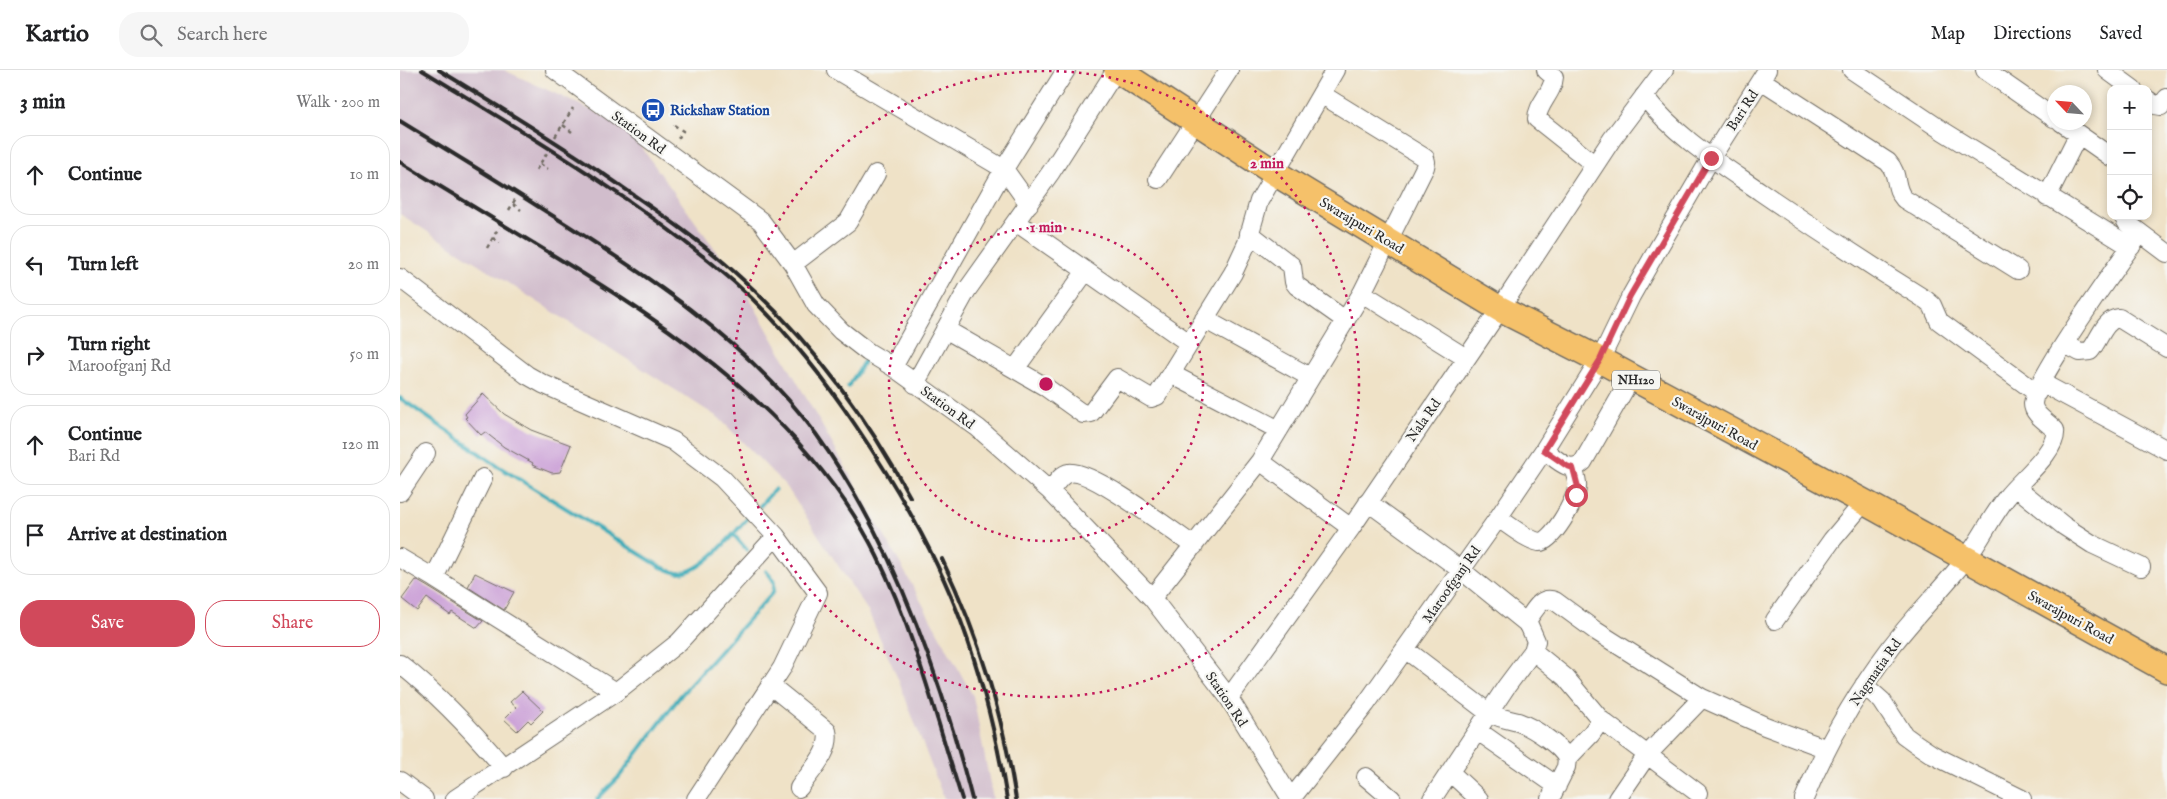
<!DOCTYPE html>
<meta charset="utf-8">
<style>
body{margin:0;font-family:"IM FELL English",serif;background:#f6f6f6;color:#202124}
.controls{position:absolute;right:15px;top:15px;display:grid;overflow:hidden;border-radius:10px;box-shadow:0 2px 8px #0003}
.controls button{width:45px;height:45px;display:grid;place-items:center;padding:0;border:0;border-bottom:1px solid #e0e0e0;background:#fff;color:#202124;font:25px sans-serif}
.compass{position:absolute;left:1647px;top:15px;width:45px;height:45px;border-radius:50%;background:#fff;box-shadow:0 2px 8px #0003;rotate:296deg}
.stop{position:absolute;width:15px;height:15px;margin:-11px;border:4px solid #d1495b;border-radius:50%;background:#fff}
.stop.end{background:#d1495b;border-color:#fff;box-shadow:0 1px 5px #0008}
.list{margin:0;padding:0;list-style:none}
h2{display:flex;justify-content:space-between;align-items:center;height:65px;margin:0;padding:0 20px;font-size:21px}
h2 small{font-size:16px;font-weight:400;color:#757577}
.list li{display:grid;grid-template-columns:32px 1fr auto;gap:15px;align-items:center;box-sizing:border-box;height:80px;margin:0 10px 10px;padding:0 10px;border:1px solid #e0e0e0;border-radius:20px}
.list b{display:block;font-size:19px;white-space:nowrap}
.list p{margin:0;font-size:16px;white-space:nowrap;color:#757577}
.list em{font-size:16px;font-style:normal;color:#757577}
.actions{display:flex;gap:10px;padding:15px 20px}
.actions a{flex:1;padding:11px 0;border:1px solid #d1495b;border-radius:20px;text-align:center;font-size:18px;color:#d1495b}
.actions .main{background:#d1495b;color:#fff}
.icon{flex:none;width:28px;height:28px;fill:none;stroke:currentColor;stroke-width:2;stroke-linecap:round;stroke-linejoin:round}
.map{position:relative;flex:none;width:1767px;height:729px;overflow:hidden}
header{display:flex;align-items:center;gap:30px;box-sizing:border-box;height:70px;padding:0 25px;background:#fff;border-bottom:1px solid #e0e0e0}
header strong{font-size:24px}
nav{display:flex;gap:28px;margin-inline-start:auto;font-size:18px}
.search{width:350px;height:45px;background:#f6f6f6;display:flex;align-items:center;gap:12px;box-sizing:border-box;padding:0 18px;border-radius:20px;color:#757577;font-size:19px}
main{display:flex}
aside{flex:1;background:#fff}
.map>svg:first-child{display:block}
.industrial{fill:#d1bdcc}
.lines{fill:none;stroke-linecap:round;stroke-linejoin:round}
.stream{stroke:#3babb8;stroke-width:4}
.building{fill:#c99cd6}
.minor-casing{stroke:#706b62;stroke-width:20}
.highway-casing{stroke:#706b62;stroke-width:28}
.path{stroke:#706b62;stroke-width:2.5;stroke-dasharray:4 4;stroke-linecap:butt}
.minor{stroke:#fff;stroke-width:18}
.highway{stroke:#f5c16b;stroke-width:25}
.rail{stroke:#2b2b2b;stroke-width:4}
.route{stroke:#d1495b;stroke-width:6}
.ring{fill:none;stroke:#c2185b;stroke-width:2.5;stroke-dasharray:2.5 5}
.labels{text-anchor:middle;stroke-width:4.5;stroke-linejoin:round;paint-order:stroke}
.shield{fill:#f6f6f2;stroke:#686867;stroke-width:1}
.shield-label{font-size:12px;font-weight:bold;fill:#2b2b2b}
.transit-label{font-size:14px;font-weight:bold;fill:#164399;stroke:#f6f6f2;text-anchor:start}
.street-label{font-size:14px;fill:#2b2b2b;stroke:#f6f6f2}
.centre{fill:#c2185b;stroke:#f6f6f2;stroke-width:2.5}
.ring-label{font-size:15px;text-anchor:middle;font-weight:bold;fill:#c2185b;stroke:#f6f6f2;stroke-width:4.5;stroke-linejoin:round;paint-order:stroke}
</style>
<header>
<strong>Kartio</strong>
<div class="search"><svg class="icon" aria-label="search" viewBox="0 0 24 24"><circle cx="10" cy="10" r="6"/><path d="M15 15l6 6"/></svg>Search here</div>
<nav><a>Map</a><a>Directions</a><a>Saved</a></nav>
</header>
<main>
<aside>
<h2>3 min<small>Walk · 200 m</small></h2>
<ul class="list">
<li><svg class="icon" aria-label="ahead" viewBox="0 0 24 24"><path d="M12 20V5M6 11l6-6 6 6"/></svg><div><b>Continue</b></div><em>10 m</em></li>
<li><svg class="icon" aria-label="left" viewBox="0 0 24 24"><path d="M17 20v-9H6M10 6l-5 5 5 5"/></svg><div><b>Turn left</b></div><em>20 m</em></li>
<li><svg class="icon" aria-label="right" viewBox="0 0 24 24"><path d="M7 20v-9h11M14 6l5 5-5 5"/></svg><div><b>Turn right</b><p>Maroofganj Rd</p></div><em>50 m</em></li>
<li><svg class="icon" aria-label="ahead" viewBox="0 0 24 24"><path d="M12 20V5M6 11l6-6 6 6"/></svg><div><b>Continue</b><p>Bari Rd</p></div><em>120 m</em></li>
<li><svg class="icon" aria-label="arrive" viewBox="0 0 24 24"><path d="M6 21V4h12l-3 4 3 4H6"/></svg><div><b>Arrive at destination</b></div></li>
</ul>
<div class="actions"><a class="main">Save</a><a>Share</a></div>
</aside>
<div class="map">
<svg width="1767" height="729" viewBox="0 0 1767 729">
<rect width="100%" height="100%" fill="#f6f6f2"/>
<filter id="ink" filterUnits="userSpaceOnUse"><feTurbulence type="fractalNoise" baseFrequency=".02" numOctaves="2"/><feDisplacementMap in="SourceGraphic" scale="10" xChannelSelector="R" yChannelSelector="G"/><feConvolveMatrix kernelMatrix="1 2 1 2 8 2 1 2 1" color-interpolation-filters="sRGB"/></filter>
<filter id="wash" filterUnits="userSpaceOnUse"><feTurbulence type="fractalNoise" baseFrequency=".0096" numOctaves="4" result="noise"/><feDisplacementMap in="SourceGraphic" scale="20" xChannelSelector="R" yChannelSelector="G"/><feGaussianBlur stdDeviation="1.12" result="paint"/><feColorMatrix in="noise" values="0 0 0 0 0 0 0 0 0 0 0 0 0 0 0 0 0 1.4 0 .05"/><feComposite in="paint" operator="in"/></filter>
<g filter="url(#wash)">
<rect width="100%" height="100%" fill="#efe2c7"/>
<path class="industrial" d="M0 0H104L226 56 346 222 496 486 573 626 593 729H544L498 609 468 541 386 416 319 348 0 144Z"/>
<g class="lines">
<path class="stream" d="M448 317 465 290
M0 328 96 395 261 497C267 499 274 503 280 503 303 502 332 465 348 448
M360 436 375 419
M333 464 347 480
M197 729 219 707 281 625 373 522C376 512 373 509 366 501"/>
</g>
<g id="blocks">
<path class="building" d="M83 324 104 344 131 360 171 375 160 402 152 403 132 395 133 393 104 377 85 362 81 365 65 348 67 347 65 344Z
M75 503 114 522 104 540 68 517Z
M16 510 28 517 83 551 77 558 52 542 50 545 27 528 17 541 2 529Z
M122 621 143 641 131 653 128 650 117 661 104 649 116 637 110 632Z"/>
</g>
</g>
<g filter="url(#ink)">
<use href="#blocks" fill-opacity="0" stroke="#706b62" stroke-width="1"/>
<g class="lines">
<g class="minor-casing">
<path id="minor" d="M155 0 361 151 393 194 416 235 441 261 468 282 493 297 578 358 650 421 752 528 829 628 891 729 966 634 1098 448 1144 380 1200 290 1231 226 1256 182 1311 88 1367 0
M436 0 604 99 666 0
M1146 0 1154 7C1153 23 1137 34 1137 49L1195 95
M1452 0 1543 61 1731 177
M1585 0 1654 48
M1707 0 1733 19
M1361 10 1488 92C1500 105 1493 117 1504 129L1618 200
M1244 26C1276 67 1319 93 1361 122 1415 159 1470 195 1526 230L1532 235 1539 251 1637 323
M1748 30 1755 35 1761 36 1767 28
M1661 52 1711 87
M758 109 829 0
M1647 127 1678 65
M1723 146 1727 153 1767 183
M616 152 789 273
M849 163 892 196 894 212 897 216 945 250
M393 194 448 152 476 104
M0 208 127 305 143 314 273 371 322 408 376 466 418 523 382 598 296 729
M962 223 1066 288
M804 249 910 307
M545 259 644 316 683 344 691 343 717 308 751 328 757 326 833 203 847 173 859 131 935 0
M1665 274 1680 282 1690 281C1699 271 1704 249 1719 248L1767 278
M493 297 604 99 629 134
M615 299 686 201
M771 304 879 360
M1642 313 1767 380
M515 314 567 220 651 102 716 0
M1144 380C1156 388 1169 405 1183 392L1231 308
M860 391 951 458
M1616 417 1664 456 1692 474 1741 497
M650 421C655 415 661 404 669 403 689 398 774 462 794 476
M0 422 26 383
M968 432 1061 500 1129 555 1136 571 1133 581 1106 617 1032 729
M1098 448C1109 455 1127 470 1139 472 1151 474 1177 429 1177 417 1178 411 1175 404 1173 398
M0 488 34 508 216 622
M34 508 83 408
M752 528 860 391 962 223 1025 97 1026 92 1025 88 921 24
M1375 550 1432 470 1464 432
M1126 552C1134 542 1140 525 1155 531L1196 561 1302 628 1365 656 1427 679
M1005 579 1089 643C1102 649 1106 649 1118 652 1132 657 1162 676 1167 689L1166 697 1150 729
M1133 581 1165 607 1201 650 1298 723
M0 594C39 625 72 660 104 698
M370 615 427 661C432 681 410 702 399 718
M1464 615 1482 631 1504 665 1515 673 1533 685 1622 729
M829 628 951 458 1100 239 1212 69 1264 0
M1078 661 1157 716
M1167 689 1191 664 1201 650
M1051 703 1079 729
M966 707 992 729
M0 711 24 729
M55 729 216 622 279 572 376 466
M1217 729 1247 685 1302 628
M1404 729C1426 675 1456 624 1491 577 1514 547 1541 520 1565 490 1581 470 1591 447 1607 427 1619 411 1658 381 1655 360 1649 353 1633 345 1633 334 1633 312 1722 188 1740 164"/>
</g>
<g class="highway-casing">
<path id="highway" d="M717 0 875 103 1100 239 1200 290 1464 432 1767 600"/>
</g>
<path class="path" d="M163 55 172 62
M274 55 283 61 276 72
M155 67 173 38
M140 94 148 99
M136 100 147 83
M113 134 121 140
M109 140 116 128
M93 168 100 173
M87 178 99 157"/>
<use href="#minor" class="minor"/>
<use href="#highway" class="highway"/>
<path class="rail" d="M22 0C128 65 238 129 333 211 381 253 421 304 456 356 498 418 536 483 562 554 583 611 597 669 607 729
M39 0C95 34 150 68 205 105 251 137 298 168 340 207 409 269 466 345 510 427
M0 51C47 80 95 109 142 139 241 201 346 269 416 364 492 469 540 605 572 729
M0 92C49 122 99 152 148 182 276 260 408 348 477 486 515 563 536 648 562 729
M542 489C580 569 602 642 616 729"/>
</g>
</g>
<g class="lines" filter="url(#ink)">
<path class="route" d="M1176 425 1178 417 1173 398 1167 396 1144 380 1200 290 1230 226 1311 88"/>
</g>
<g class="ring">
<circle cx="646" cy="314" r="157"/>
<circle cx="646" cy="314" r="313"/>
</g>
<defs>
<g id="bus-disc" transform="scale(1.25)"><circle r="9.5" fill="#1a4fb4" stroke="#f6f6f2"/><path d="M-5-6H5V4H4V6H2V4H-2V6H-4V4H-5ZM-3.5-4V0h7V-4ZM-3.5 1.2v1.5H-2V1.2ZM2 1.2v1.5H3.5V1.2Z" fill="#fff"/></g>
</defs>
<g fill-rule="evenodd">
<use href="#bus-disc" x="253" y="40"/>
</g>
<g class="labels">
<rect class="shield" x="1212" y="300.5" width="48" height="19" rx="4"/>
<g class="shield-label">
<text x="1236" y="314">NH120</text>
</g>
<g class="transit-label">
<text x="270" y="45">Rickshaw Station</text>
</g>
<g class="street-label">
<text transform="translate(1342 40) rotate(-57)" y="5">Bari Rd</text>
<text transform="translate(239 62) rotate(36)" y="5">Station Rd</text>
<text transform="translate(962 155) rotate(31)" y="5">Swarajpuri Road</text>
<text transform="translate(548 337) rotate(36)" y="5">Station Rd</text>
<text transform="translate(1023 350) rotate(-55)" y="5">Nala Rd</text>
<text transform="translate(1315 353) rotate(29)" y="5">Swarajpuri Road</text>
<text transform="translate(1051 514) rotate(-55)" y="5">Maroofganj Rd</text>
<text transform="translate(1671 547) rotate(29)" y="5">Swarajpuri Road</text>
<text transform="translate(1475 602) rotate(-55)" y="5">Nagmatia Rd</text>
<text transform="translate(827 629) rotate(56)" y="5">Station Rd</text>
</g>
</g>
<circle cx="646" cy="314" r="8" class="centre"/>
<g class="ring-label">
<text x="867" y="98">2 min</text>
<text x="646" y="162">1 min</text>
</g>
</svg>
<div class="controls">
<button>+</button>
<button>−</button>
<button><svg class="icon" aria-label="locate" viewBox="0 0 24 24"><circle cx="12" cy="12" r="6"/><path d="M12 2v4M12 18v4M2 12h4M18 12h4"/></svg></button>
</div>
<svg class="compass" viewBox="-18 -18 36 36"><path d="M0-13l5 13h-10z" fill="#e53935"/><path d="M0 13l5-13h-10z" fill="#757577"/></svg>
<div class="stop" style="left:1176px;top:425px"></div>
<div class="stop end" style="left:1311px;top:88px"></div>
</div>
</main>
